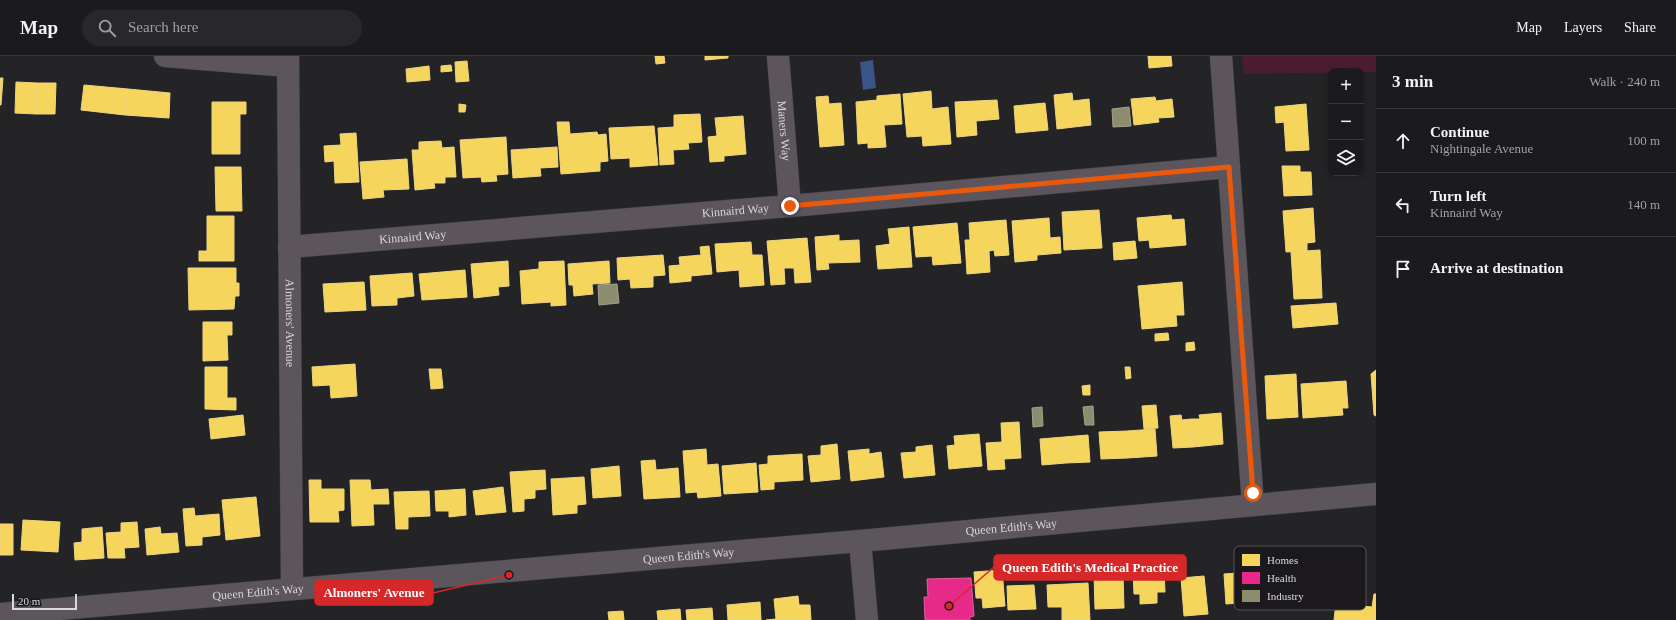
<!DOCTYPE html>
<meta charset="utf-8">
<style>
body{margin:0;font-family:"Times New Roman",serif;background:#282729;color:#f1f3f6}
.controls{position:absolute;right:12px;top:12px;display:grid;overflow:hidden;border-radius:8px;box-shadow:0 2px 6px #0003}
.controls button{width:36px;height:36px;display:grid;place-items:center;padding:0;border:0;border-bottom:1px solid #39383b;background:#1b1a1c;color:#f1f3f6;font:20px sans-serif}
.scale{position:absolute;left:12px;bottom:10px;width:65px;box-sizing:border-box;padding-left:4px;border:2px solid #d9d8da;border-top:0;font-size:11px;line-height:14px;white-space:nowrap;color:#d9d8da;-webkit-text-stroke:3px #1b191c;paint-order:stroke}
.stop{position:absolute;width:12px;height:12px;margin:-9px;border:3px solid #ea580c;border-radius:50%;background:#fff}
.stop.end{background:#ea580c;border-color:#fff;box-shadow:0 1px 4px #0008}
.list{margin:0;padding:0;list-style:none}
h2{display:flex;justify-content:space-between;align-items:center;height:52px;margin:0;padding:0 16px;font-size:17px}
h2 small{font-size:13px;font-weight:400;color:#a0a1a3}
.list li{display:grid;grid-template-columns:26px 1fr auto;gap:12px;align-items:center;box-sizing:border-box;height:64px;padding:0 16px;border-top:1px solid #39383b}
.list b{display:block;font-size:15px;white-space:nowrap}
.list p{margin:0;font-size:13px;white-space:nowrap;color:#a0a1a3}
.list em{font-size:13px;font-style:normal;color:#a0a1a3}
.icon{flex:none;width:22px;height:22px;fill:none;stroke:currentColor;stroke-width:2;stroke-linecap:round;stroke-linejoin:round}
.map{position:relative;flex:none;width:1376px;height:564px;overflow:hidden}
header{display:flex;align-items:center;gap:24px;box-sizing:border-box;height:56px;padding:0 20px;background:#1b1a1c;border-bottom:1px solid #39383b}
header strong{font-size:19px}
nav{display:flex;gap:22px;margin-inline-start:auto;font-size:14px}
.search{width:280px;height:36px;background:#282729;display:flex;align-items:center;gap:10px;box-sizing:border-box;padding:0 14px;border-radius:22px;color:#a0a1a3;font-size:15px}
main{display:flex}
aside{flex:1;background:#1b1a1c}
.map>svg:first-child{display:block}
.green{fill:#4a1c30}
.water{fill:#395587}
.homes{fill:#f6d55c;stroke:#edd682}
.health{fill:#e7298a;stroke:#e35ea2}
.industry{fill:#8c8c6e;stroke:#a3a38e}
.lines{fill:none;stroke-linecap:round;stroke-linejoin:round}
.minor-casing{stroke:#414042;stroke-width:23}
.minor{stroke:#5d555c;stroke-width:22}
.route{stroke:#ea580c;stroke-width:5}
.labels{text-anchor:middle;stroke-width:4;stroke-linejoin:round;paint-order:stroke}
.street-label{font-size:12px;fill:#d9d8da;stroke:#1b191c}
.key{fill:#1b191c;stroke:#545255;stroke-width:1}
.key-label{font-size:11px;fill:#d9d8da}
.leader{fill:none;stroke:#d62828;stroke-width:1.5}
.callout-dot{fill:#d62828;stroke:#1b191c;stroke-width:1.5}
.callout{fill:#d62828;stroke:#d62828;stroke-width:1.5}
.callout-label{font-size:13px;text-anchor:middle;font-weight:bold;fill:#fff}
</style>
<header>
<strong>Map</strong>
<div class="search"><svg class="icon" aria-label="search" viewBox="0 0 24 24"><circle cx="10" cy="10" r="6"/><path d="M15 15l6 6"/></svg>Search here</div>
<nav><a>Map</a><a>Layers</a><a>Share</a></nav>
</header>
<main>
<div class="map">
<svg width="1376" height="564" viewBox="0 0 1376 564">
<rect width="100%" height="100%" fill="#242325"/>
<path class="green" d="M1242 0H1376V16L1243 18Z"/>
<path class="water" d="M873 4 876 32 863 34 860 6Z"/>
<path class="homes" d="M655 0H664L665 7 656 8Z
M705 0H728V2L705 4Z
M1148 0H1171L1172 10 1149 12Z
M467 5 469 25 456 26 455 6Z
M451 9 452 15 441 16V10Z
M429 10 430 24 407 26 406 13Z
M0 22H3L1 49H0Z
M16 26 37 27 36 58 15 57Z
M37 27H56L55 58H36Z
M84 29 128 33 125 59 81 54Z
M128 33 170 37 169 62 125 59Z
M931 35 932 53 948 51 951 88 923 90 922 80 907 81 903 38Z
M1072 37 1073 45 1089 43 1091 69 1057 73 1054 39Z
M900 38 902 68 884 69 886 91 868 92V87L858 88 856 46 877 44V40Z
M828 40 829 48 841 47 844 89 820 91 816 41Z
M1155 41 1156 45 1172 43 1174 61 1158 62 1159 66 1134 69 1131 43Z
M997 44 999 63 976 65 977 79 957 81 955 46Z
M212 46H246V58H240V98H212Z
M1045 47 1048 74 1016 77 1014 50Z
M459 48 466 49 465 56H459Z
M1306 48 1309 94 1286 95 1284 66 1276 67 1275 51Z
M700 58 702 86 688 87 689 93 673 94 674 108 660 109 658 72 674 71V59Z
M743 60 746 98 724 100V105L710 106 708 81 717 80 715 62Z
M557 66H569L570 78 597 76 598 79 606 78 608 105 600 106V115L561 118Z
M654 70 658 109 630 111V102L611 103 609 72Z
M356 77 359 126 335 127 334 105 325 106 324 90 341 89 340 78Z
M506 81 508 118 496 119 497 125 482 126 481 121 463 122 460 84Z
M441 85 442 92 454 91 456 121H445V127H434L435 132 415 134 412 94H419V86Z
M557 91 558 111 540 112 541 120 513 122 511 94Z
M407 103 409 133 383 134 384 141 363 143 360 106Z
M1282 110H1300V116H1311L1312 139 1284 140Z
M215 111H241L242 155H216Z
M1313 152 1315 186 1307 187V195L1286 196 1283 155Z
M1099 154 1102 192 1064 194 1062 156Z
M1171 159 1172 164 1184 163 1186 189 1150 192 1149 184 1139 185 1137 162Z
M207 160H234V205H199V195H207Z
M1049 162 1050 182 1060 181 1061 197 1037 199V204L1015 206 1012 165Z
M1006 164 1009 199 995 200 994 194 989 195 990 216 967 218 965 184H970L969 167Z
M957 167 961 207 933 209 932 200 916 201 913 171Z
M909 171 912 211 878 213 876 190 890 188 888 173Z
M839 179V185L859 184 860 206 828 207 829 213 817 214 815 181Z
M807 182 811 226 795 227 794 212H784L785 228 771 229 767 185Z
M1135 185 1137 202 1114 204 1113 187Z
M751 186 752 199H762L764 229 740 231 739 214 717 216 715 188Z
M709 190 712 218 691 220V225L670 227 669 210 680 209 679 201 701 199 700 191Z
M1320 194 1322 242 1294 243 1291 196Z
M663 199 665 219 653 220V231L631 232 630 223 618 224 617 202Z
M508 205 509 230 498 231 499 239 474 242 471 208Z
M564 205 566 249 551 250V246L522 248 520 215 539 213V206Z
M609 205 610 227 592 228 593 238 574 240 573 229H569L568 208Z
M188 212H236V227H239V240H235L234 253 189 254Z
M465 214 467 241 422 244 419 218Z
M412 217 414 240 397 242V249L372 250 370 220Z
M364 226 366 254 325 256 323 228Z
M1182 226 1184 259H1176L1177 270 1142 273 1138 230Z
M1336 247 1338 268 1293 272 1291 250Z
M203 266H232V279H227L228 304 203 305Z
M1168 277 1169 284 1155 285V278Z
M1194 286 1195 294 1186 295V287Z
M355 308 357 340 331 342 330 329 313 330 312 311Z
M205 311H227V342H236V354L205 353Z
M1125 311H1130L1131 322 1126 323Z
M429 313H441L443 332 431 333Z
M1376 314V360L1374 359 1371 318Z
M1296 318 1298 361 1267 363 1265 320Z
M1346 325 1348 352H1342L1343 359 1303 362 1301 328Z
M1090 329V339H1083L1082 330Z
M1156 349 1158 372 1144 373 1142 350Z
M1221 357 1223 388 1193 391 1191 363H1200L1199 359Z
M243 359 245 379 211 383 209 363Z
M1181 359 1182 364 1191 363 1193 391 1173 392 1170 360Z
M1019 366 1021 402 1004 403 1005 413 988 414 986 387 1002 386 1001 367Z
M1155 373 1157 400 1128 402 1127 375Z
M1127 375 1128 402 1101 403 1099 376Z
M979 378 982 410 949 413 947 390 955 389 954 380Z
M1088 379 1090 406 1066 407 1064 381Z
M1064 381 1066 407 1042 409 1040 383Z
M837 388 840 423 811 426 808 400 821 399V390Z
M932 389 935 419 904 422 901 397 916 396V391Z
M706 393 707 409 718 408 721 440 698 442 697 436 686 437 683 395Z
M869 393V398L881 396 884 421 851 425 848 395Z
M802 398 803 424 774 426V433L761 434 759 409 768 408V400Z
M655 404 656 414 678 412 680 441 644 443 641 405Z
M756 407 758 436 724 438 722 410Z
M619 410 621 440 593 442 591 413Z
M545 414 546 433 535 434V442L524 443V455L513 456 510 416Z
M584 421 586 448 577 449V457L553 459 551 423Z
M309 424H321V433H344V454L338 455 339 466H310Z
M350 424H370L371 434 388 433 389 448H373L374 469 352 470Z
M503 431 506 456 476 459 473 435Z
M465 433 466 459 449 461V455H436L435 435Z
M429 435 430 460 408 461V473H396L394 436Z
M256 441 260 480 226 484 222 444Z
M194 452 195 460 219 458 220 479 202 481V489L186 490 183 453Z
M23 464 60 466 58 496 21 494Z
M137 466 139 491 124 492 125 502H108L106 477 121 476V467Z
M0 468H13V499H0Z
M102 471 104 502 75 504 74 487 82 486V473Z
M160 471 161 478 177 477 179 496 147 499 145 473Z
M1002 514 1005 550 983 552 982 542H976L974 516Z
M1164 514 1165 536H1157V547L1140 548V538H1134L1133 515Z
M1250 516 1252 546 1226 548 1224 518Z
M1123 518 1124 552 1095 553 1094 519Z
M1204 520 1208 558 1184 560 1181 522Z
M1088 527 1090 564H1062V551H1048L1047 529Z
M1034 529 1036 553 1008 554 1007 530Z
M1374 538H1376V564H1334L1336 547 1372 551Z
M798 540 799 549H810L811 564H766L776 563 774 543Z
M760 546 761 564H728L727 549Z
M712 552 713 564H687L686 554Z
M680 553 681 564H658L657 555Z
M623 555 624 564H609L608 556Z"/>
<path class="health" d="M971 522 974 560 970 561V564H925L924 541H928L927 523Z"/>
<path class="industry" d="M1129 51 1131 70 1113 71 1112 53Z
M617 228 619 247 599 249 598 229Z
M1093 350 1094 369H1085L1083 351Z
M1042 351 1043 370 1033 371 1032 352Z"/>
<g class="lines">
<g class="minor-casing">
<g id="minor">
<path d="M165 0 288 10"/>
<path id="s1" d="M288 0 292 533"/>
<path id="s2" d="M778 0 790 150"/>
<path d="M1221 0 1253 449"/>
<path id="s3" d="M289 191 790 150 1229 111"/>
<path d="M860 485 867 564"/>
<path id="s4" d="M0 558 860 485 1376 438"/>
</g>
</g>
<use href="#minor" class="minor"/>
</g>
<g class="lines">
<path class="route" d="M790 150 1229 111 1253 437"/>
</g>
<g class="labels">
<g class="street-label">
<text dy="4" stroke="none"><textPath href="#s2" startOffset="75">Maners Way</textPath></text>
<text dy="4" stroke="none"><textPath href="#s3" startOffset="448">Kinnaird Way</textPath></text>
<text dy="4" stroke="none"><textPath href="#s3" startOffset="124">Kinnaird Way</textPath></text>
<text dy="4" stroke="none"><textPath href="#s1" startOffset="267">Almoners' Avenue</textPath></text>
<text dy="4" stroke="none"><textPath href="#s4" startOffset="1015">Queen Edith's Way</textPath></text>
<text dy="4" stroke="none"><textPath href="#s4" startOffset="691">Queen Edith's Way</textPath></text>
<text dy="4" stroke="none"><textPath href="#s4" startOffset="259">Queen Edith's Way</textPath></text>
</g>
</g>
<rect x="1234" y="490" width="132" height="64" rx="6" class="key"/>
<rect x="1242" y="498" width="18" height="12" fill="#f6d55c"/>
<rect x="1242" y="516" width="18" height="12" fill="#e7298a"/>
<rect x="1242" y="534" width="18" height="12" fill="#8c8c6e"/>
<g class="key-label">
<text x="1267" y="508">Homes</text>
<text x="1267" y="526">Health</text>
<text x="1267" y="544">Industry</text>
</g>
<path class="leader" d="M949 550L994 511M509 519L433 537"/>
<g class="callout-dot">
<circle cx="949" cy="550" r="4"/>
<circle cx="509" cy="519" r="4"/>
</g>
<g class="callout">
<rect x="994" y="499" width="192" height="25" rx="4"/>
<rect x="315" y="524" width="118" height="25" rx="4"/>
</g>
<g class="callout-label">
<text x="1090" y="516">Queen Edith's Medical Practice</text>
<text x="374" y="541">Almoners' Avenue</text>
</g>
</svg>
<div class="controls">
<button>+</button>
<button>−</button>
<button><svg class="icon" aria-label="layers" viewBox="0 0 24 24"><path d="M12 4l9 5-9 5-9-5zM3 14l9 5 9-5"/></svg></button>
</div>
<div class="scale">20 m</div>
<div class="stop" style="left:1253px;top:437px"></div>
<div class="stop end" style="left:790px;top:150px"></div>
</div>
<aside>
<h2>3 min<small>Walk · 240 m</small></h2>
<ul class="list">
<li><svg class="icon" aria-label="ahead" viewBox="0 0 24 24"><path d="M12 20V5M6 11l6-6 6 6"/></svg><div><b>Continue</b><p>Nightingale Avenue</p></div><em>100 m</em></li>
<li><svg class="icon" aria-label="left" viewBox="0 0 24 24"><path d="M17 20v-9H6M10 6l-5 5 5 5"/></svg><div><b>Turn left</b><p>Kinnaird Way</p></div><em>140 m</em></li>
<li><svg class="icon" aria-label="arrive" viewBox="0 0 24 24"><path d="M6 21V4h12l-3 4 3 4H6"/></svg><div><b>Arrive at destination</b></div></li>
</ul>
</aside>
</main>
